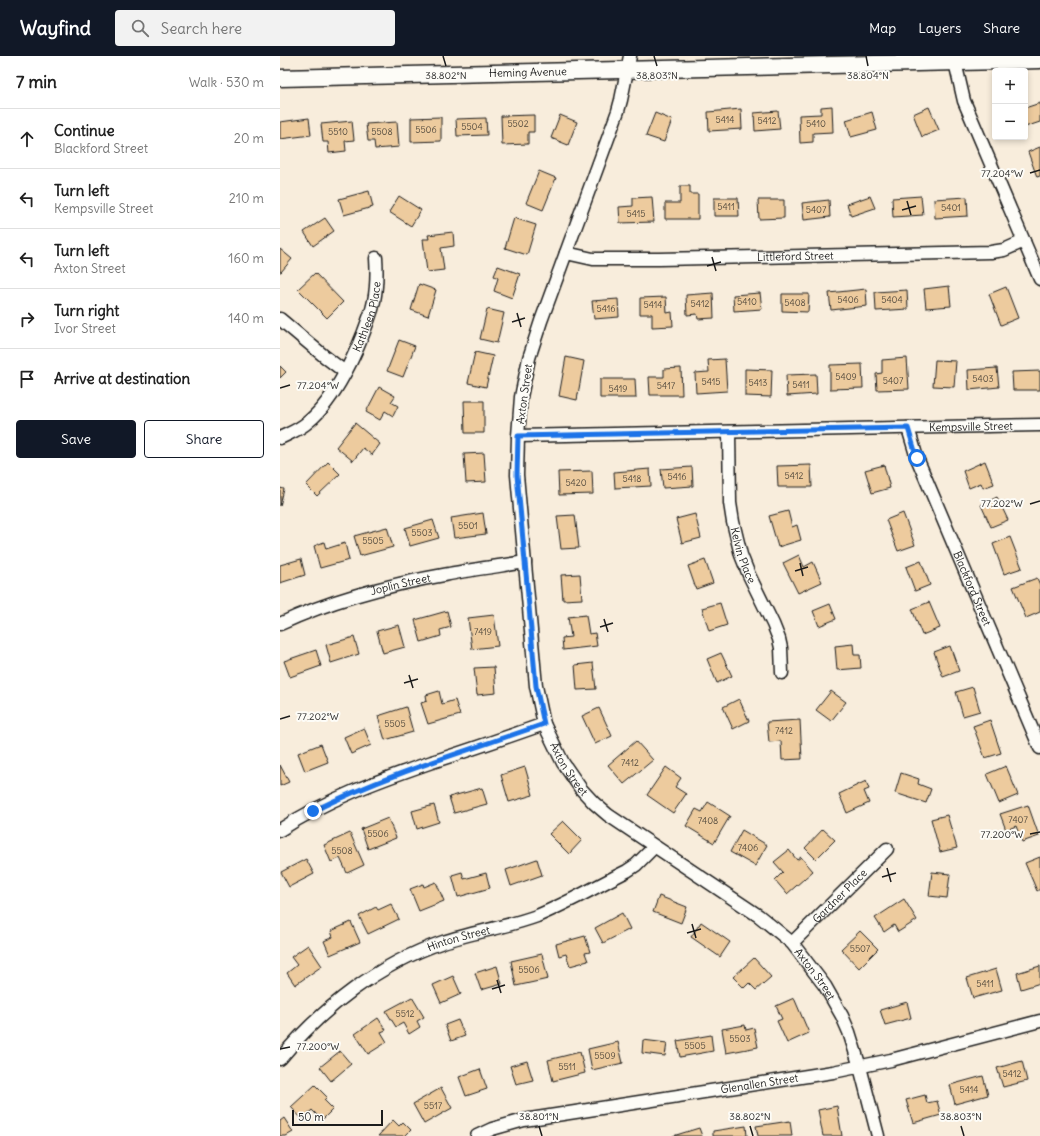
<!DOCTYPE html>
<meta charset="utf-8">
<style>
body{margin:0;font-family:Delius,sans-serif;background:#f2f2f2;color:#222}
.controls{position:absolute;right:12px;top:12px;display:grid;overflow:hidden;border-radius:4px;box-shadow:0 2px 6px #0003}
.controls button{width:36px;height:36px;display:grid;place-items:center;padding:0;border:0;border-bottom:1px solid #e0e0e0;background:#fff;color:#222;font:20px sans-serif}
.scale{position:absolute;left:12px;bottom:10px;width:91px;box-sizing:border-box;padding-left:4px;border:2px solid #1c1c1c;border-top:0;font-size:11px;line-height:14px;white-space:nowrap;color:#1c1c1c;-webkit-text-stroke:3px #fdfcf7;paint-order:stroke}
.stop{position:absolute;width:12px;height:12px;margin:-9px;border:3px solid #1a73e8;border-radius:50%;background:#fff}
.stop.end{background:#1a73e8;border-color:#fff;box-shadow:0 1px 4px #0008}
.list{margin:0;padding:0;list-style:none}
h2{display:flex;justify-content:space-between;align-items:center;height:52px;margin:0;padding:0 16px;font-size:17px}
h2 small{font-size:13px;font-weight:400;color:#767676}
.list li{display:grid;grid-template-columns:26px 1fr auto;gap:12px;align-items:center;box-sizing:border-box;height:60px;padding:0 16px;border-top:1px solid #e0e0e0}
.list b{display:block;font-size:15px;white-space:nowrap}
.list p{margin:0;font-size:13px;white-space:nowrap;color:#767676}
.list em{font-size:13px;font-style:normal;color:#767676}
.actions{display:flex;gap:8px;padding:12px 16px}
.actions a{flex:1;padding:9px 0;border:1px solid #111827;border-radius:4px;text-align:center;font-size:14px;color:#111827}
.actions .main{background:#111827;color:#fff}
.icon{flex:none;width:22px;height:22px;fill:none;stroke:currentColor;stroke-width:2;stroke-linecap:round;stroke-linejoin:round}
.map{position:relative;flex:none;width:760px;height:1080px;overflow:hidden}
header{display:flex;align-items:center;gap:24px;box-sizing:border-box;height:56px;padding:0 20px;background:#111827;color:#fff}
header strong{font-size:19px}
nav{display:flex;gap:22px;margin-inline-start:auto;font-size:14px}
.search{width:280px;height:36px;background:#f2f2f2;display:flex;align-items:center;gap:10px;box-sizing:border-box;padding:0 14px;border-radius:4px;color:#767676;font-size:15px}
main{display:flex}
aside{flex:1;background:#fff}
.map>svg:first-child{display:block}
.building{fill:#edcb9e;stroke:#1c1c1c}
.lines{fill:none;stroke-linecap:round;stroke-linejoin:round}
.street-casing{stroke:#1c1c1c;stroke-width:15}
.secondary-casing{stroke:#1c1c1c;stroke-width:19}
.street{stroke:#fdfcf7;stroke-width:12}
.secondary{stroke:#fdfcf7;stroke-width:16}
.route{stroke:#1a73e8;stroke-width:5}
.ticks{fill:none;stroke:#1c1c1c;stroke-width:1.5}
.labels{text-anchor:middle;stroke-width:4;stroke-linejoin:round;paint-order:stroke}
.number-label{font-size:9px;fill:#50483c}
.street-label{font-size:11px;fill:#1c1c1c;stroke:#fdfcf7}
.ticks-label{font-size:10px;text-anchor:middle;fill:#1c1c1c;stroke:#fdfcf7;stroke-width:4;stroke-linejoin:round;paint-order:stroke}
</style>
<header>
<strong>Wayfind</strong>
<div class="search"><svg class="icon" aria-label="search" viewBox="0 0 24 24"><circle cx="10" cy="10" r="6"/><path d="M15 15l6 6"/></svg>Search here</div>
<nav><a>Map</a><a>Layers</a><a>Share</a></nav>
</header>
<main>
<aside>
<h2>7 min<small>Walk · 530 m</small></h2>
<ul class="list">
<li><svg class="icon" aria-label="ahead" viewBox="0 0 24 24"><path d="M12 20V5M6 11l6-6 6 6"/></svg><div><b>Continue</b><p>Blackford Street</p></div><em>20 m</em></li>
<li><svg class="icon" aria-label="left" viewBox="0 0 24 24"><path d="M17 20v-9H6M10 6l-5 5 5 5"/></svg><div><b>Turn left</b><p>Kempsville Street</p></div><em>210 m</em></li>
<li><svg class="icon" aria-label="left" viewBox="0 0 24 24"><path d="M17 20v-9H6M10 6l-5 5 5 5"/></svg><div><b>Turn left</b><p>Axton Street</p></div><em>160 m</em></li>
<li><svg class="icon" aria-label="right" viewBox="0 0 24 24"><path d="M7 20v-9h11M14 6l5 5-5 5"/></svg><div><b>Turn right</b><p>Ivor Street</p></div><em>140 m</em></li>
<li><svg class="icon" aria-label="arrive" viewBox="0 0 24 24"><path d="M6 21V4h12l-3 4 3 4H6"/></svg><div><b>Arrive at destination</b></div></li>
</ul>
<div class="actions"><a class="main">Save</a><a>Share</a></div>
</aside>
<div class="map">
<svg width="760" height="1080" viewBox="0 0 760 1080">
<rect width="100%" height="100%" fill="#f8eddc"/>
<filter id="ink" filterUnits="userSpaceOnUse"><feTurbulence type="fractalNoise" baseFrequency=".025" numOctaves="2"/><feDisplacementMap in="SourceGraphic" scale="8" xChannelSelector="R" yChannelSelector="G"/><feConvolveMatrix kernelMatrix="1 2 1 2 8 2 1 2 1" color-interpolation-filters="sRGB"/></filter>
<g filter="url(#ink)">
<path class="building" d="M760 47V66L745 71V52Z
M552 50 553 76 533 77V86L520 87 519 59 541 58V51Z
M649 51 659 74 642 81 633 58Z
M461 53 462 73 429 75 428 56Z
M498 55 500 73 475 75 474 57Z
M592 56 597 74 571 81 566 64Z
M375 57 392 64 384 86 366 80Z
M254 59V76H248V88L222 89 221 60Z
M280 59 297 66 288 89 271 82Z
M161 61V85L131 86V62Z
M29 62 31 79 0 83V66Z
M206 62 207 79 177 80 176 63Z
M72 65 74 84 65 85 66 95 49 97 48 86H43L41 68Z
M117 66 119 91 95 93 94 85H88L86 68Z
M760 91V120L757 121 748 96Z
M259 115 276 122 263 154 246 147Z
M400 130H410V138H418V163H385V147H400Z
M89 135 93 151 64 159 59 143Z
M119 140 141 154 131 170 109 156Z
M590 140 595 152 571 160 567 148Z
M641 140 643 159 613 161 612 142Z
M372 141 374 166 340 167 339 151 353 150V142Z
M687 141 688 160 655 162 654 143Z
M434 142H458L459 160H434Z
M478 144H504V162L479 163Z
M549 144 550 161 524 164 522 147Z
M45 162 54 175 33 190 24 176Z
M234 162 256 169 247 199 225 192Z
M173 176 174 190 161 192 164 214 147 216 143 183H149L148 179Z
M0 193 12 203 1 216H0Z
M218 210 240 218 232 242 214 235 218 222 214 220Z
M35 217 63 246 47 262 18 233Z
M139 228 156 234 148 260 131 254Z
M669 230 671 250 646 252 644 233Z
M726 231 738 262 721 269 709 238Z
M586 233 587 250 551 254 549 237Z
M627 234 628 253 596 255 595 236Z
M433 237 434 262 418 263 417 258 407 259 406 239Z
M480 237 482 253 454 255 453 239Z
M502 238H529L528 256 502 255Z
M386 241 387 257 392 256 393 270 372 271V258H360V242Z
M338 243 339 261 314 263 312 245Z
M207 253 224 257 217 287 200 283Z
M119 284 135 290 123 321 107 315Z
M195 296 213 300 206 331 188 327Z
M286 301 304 305 297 344 279 340Z
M627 302 629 333 597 334 596 318 602 317V304Z
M445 303 447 335 416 337 415 317 429 316 428 304Z
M655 304 676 305 674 331 653 330Z
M582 308 583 332 550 333V309Z
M0 310 6 316 0 322Z
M401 312 402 339H370L369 321H384V313Z
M717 312 719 331 689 334 688 314Z
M465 313 492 314 491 341 465 340Z
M760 315V334H733L732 316Z
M536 318 537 338 507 340 506 319Z
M320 323H355L356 342H320Z
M99 331 115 340 111 346 118 350 113 360 105 355 100 364 86 356Z
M184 345H204V377H185Z
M75 367 100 388 92 399 83 392 73 405 56 391Z
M204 397 206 426 186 427 184 398Z
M705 405 714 428 703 432 701 427 689 432 683 415Z
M48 406 60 418 37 440 26 429Z
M531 409 532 431H498L497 410Z
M604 409 610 432 592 437 585 414Z
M412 411 413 430 383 432 381 413Z
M370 413 371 430 335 432 334 416Z
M312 415 313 438 279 439 278 416Z
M0 432 4 433 0 450Z
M717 441 728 464 711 471 701 449Z
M508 455 512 471 517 469 521 484 498 491 489 460Z
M203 457 206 478 174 482 171 462Z
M623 457 635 489 618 495 606 464Z
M415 458 421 482 402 487 396 463Z
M295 459 299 492 281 493 277 460Z
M153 464 159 482 130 490 125 472Z
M107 471 113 491 80 500 74 480Z
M730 481 742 512 724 518 713 488Z
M44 486 46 493 65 487 69 504 40 512 34 490Z
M519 499 524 511 533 506 542 526 518 537 503 507Z
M21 503 25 519 0 527V509Z
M425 504 433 527 416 533 408 510Z
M641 505 650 529 635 535 626 511Z
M300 518 302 543 283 544 281 519Z
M757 522 760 529V556L746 562 733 531Z
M649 546 660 572 642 579 632 553Z
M440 547 447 569 429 575 422 552Z
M550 548 556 563 539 570 533 555Z
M167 555 171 571 160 574 161 580 141 586 135 564Z
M214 559 218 590 192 593 188 562Z
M306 559 309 578 315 577 317 590 283 594 282 582 291 581 288 561Z
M119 569 125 591 103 597 97 575Z
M74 581 79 598 51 607 46 589Z
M573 588 574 599H580L581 612 557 614 555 590Z
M670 590 679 615 663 621 654 596Z
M36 594 41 610 10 621 4 605Z
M441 597 452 620 437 627 427 603Z
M313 607 316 633 297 634 295 609Z
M214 611 216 637 197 639 194 612Z
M693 631 700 655 683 660 676 636Z
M159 635 162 648 175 644 180 659 148 668 141 647 147 645 146 639Z
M551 635 566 646 551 665 536 654Z
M459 643 469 665 453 673 443 651Z
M126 651 133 676 105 684 98 660Z
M319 652 332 680 315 688 302 660Z
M520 664 522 703 502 704 501 685 489 686 487 666Z
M710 664 721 697 705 702 693 670Z
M84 672 91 689 71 698 64 681Z
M356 685 373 704 344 728 328 709Z
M41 688 48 706 25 715 18 697Z
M0 709 9 726 0 730Z
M726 710 738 739 719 747 707 718Z
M245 711 253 739 229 746 221 719Z
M386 711 401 722 395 731 406 738 393 757 367 739Z
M621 717 639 723 638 728 651 733 646 747 615 737Z
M586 725 589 733 584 735 589 747 567 757 559 738Z
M202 732 207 748 174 757 169 741Z
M428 746 450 760 434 787 406 770 416 753 422 756Z
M154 749 159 766 137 773 132 755Z
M748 749 759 780 742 786 736 770 726 774 720 758Z
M667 759 677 792 660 796 651 763Z
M108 762 116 782 88 793 81 773Z
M283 765 302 784 289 798 269 778Z
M543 773 555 784 536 803 525 792Z
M462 774 487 789 475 810 450 796Z
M70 777 84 809 67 817 60 802 51 806 44 789Z
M509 794 517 804 521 801 533 815 507 838 495 824 503 816 494 806Z
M760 801V833L757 835 745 807Z
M26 803 34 818 9 831 1 816Z
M257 803 262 819 231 830 226 814Z
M182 816 184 823 206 817 210 832 178 841 172 819Z
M652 816 670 818 667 842 649 840Z
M156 826 164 845 139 855 130 833 143 828 144 831Z
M379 840 407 851 401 867 373 856Z
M624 843 637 864 618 876 614 869 604 876 595 862Z
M111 848 119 863 88 878 79 860 96 851 98 854Z
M342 857 350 873 323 887 315 872Z
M71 866 80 886 50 899 44 885 53 881 51 875Z
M421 866 450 886 440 901 411 881Z
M580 875 598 893 579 912 561 893Z
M305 880 310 896 305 897 308 905 290 910 286 898 279 900 276 888Z
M28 889 42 910 15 929 7 917 17 909 11 901Z
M262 898 268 923 236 930 231 905Z
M474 902 491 921 476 934 469 927 464 932 453 921Z
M217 910 222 928 201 934 195 917Z
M760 910V927L741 933 737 917Z
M716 913 722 934 693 942 687 922Z
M173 920 181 938 161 947 153 929Z
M132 941 144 961 137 965 140 971 129 978 123 967 116 971 106 955Z
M514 942 529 977 507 987 497 965 502 963 496 950Z
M627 946 631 962 605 969 600 954Z
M98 962 106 974 101 976 107 986 88 998 75 978Z
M178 964 185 980 171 985 165 969Z
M465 969 466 974 474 972 478 991 446 997 442 973Z
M431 979 433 995 400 1001 397 985Z
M363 984 387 987 385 1000 362 997Z
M338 986 343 1007 312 1014 308 993Z
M60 995 71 1008 51 1025 40 1011Z
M300 996 305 1017 273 1025 268 1004Z
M247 1005 253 1024 236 1028 230 1010Z
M742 1005 747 1025 723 1031 717 1012Z
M200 1013 207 1033 186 1040 179 1021Z
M703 1020 708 1039 675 1048 670 1029Z
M35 1029 47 1041 44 1044 53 1053 42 1064 32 1054 22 1063 11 1051Z
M161 1032 172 1052 144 1068 133 1048Z
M645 1039 647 1047 657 1045 661 1059 633 1067 626 1044Z
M557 1050 562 1080H543L538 1054Z
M4 1062 13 1076 6 1080H0V1065Z
M113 1064 119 1070 123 1066 131 1074 125 1080H98Z
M510 1065 512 1080H478L476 1070Z
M466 1070 467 1080H433V1075Z
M419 1072 422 1080H393Z"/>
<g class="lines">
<g class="street-casing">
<g id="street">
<path id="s1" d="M350 0 341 44 338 55 261 265 249 302 241 341 238 380 237 419 256 630 264 668 283 707 301 733 314 747 328 759 479 860 512 887 545 930 562 960 569 976 580 1011 598 1080"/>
<path d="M675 6 684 45 760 223"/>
<path id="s2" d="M286 197 313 203H379L711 196 724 194 744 185"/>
<path d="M0 263 44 300 65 316"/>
<path id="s3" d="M628 372 637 402 760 692"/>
<path id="s4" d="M449 376 450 447 453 466 461 499 469 519 493 568 499 583 501 592 502 617"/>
<path id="s5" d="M238 380 760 369"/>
<path id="s6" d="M0 382C10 377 21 373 29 365 55 344 78 294 89 262 91 257 93 251 94 245 97 230 97 217 96 202"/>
<path id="s7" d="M0 568C53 543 112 528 169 518 194 513 220 510 245 506"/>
<path d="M0 774C47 743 100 724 152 706 190 694 227 681 264 668"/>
<path id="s8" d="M512 887 607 793"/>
<path id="s9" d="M0 1003C43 951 99 908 163 886 194 876 227 871 257 860 269 855 281 849 293 843 311 834 329 824 347 815L356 809 374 791"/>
<path id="s10" d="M197 1080 212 1073 244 1064 553 1016 611 1004 760 965"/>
</g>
</g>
<g class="secondary-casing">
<g id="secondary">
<path id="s11" d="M0 22 760 4"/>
</g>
</g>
<use href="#street" class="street"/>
<use href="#secondary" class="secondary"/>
</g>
</g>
<g class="lines" filter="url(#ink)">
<path class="route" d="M33 755C107 718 187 695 264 668L256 630 245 506 237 419 238 380 628 372 637 402"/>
</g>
<path class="ticks" d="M163 0 166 10M374 0 377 10M586 0 588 10M750 117 760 114M627 145 631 159M622 154 636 150M432 201 436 215M427 210 441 206M237 257 241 271M232 266 245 262M0 332 10 329M750 448 760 445M520 507 523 520M515 515 528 511M324 563 328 576M320 571 333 567M129 619 133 632M124 627 138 623M0 663 10 660M750 778 760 776M607 812 611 826M602 821 616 817M412 868 416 882M407 877 421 873M217 924 221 937M212 933 225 929M0 993 10 991M259 1070 262 1080M470 1070 473 1080M681 1070 684 1080"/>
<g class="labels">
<g class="number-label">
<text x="445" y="67">5414</text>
<text x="487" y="68">5412</text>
<text x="238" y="71">5502</text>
<text x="536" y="71">5410</text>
<text x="192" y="74">5504</text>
<text x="146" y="77">5506</text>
<text x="58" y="79">5510</text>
<text x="102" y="79">5508</text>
<text x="446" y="154">5411</text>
<text x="671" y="155">5401</text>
<text x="536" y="157">5407</text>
<text x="356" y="161">5415</text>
<text x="568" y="247">5406</text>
<text x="612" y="247">5404</text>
<text x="467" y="249">5410</text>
<text x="515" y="250">5408</text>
<text x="420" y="251">5412</text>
<text x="373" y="252">5414</text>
<text x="326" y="256">5416</text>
<text x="566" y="324">5409</text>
<text x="703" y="326">5403</text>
<text x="613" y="328">5407</text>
<text x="431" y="329">5415</text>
<text x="478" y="330">5413</text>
<text x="521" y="332">5411</text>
<text x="386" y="333">5417</text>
<text x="338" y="336">5419</text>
<text x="514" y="423">5412</text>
<text x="397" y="424">5416</text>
<text x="352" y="426">5418</text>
<text x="296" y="430">5420</text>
<text x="188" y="473">5501</text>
<text x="142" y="480">5503</text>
<text x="93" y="488">5505</text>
<text x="203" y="579">7419</text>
<text x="115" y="671">5505</text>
<text x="504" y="678">7412</text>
<text x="350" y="710">7412</text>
<text x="738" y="767">7407</text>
<text x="428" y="768">7408</text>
<text x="98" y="781">5506</text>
<text x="468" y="795">7406</text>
<text x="62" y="798">5508</text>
<text x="580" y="896">5507</text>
<text x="249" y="917">5506</text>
<text x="705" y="931">5411</text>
<text x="125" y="961">5512</text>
<text x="460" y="986">5503</text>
<text x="415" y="993">5505</text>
<text x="325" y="1003">5509</text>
<text x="287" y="1014">5511</text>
<text x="732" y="1021">5412</text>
<text x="689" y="1037">5414</text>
<text x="153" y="1053">5517</text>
</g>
<g class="street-label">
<text dy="4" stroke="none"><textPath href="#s11" startOffset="248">Heming Avenue</textPath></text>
<text dy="4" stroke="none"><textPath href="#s2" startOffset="230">Littleford Street</textPath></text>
<text dy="4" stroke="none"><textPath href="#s6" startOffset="155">Kathleen Place</textPath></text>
<text transform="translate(244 338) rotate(-82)" y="4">Axton Street</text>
<text dy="4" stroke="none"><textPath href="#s5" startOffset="453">Kempsville Street</textPath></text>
<text dy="4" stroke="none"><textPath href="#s4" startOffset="125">Kelvin Place</textPath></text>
<text dy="4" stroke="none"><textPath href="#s7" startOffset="127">Joplin Street</textPath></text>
<text dy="4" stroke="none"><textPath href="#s3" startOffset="173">Blackford Street</textPath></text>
<text dy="4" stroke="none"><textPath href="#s1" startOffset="739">Axton Street</textPath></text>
<text dy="4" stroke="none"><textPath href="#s8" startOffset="67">Gardner Place</textPath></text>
<text dy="4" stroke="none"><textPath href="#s9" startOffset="219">Hinton Street</textPath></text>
<text dy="4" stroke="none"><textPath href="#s1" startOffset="1063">Axton Street</textPath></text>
<text dy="4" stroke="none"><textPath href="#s10" startOffset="288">Glenallen Street</textPath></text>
</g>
</g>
<g class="ticks-label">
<text x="166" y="23">38.802°N</text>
<text x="377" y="23">38.803°N</text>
<text x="588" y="23">38.804°N</text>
<text x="722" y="121">77.204°W</text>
<text x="38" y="333">77.204°W</text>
<text x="722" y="451">77.202°W</text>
<text x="38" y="664">77.202°W</text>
<text x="722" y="782">77.200°W</text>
<text x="38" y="994">77.200°W</text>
<text x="259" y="1064">38.801°N</text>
<text x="470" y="1064">38.802°N</text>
<text x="681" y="1064">38.803°N</text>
</g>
</svg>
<div class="controls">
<button>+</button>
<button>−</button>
</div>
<div class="scale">50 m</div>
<div class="stop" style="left:637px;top:402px"></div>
<div class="stop end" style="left:33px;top:755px"></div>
</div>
</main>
